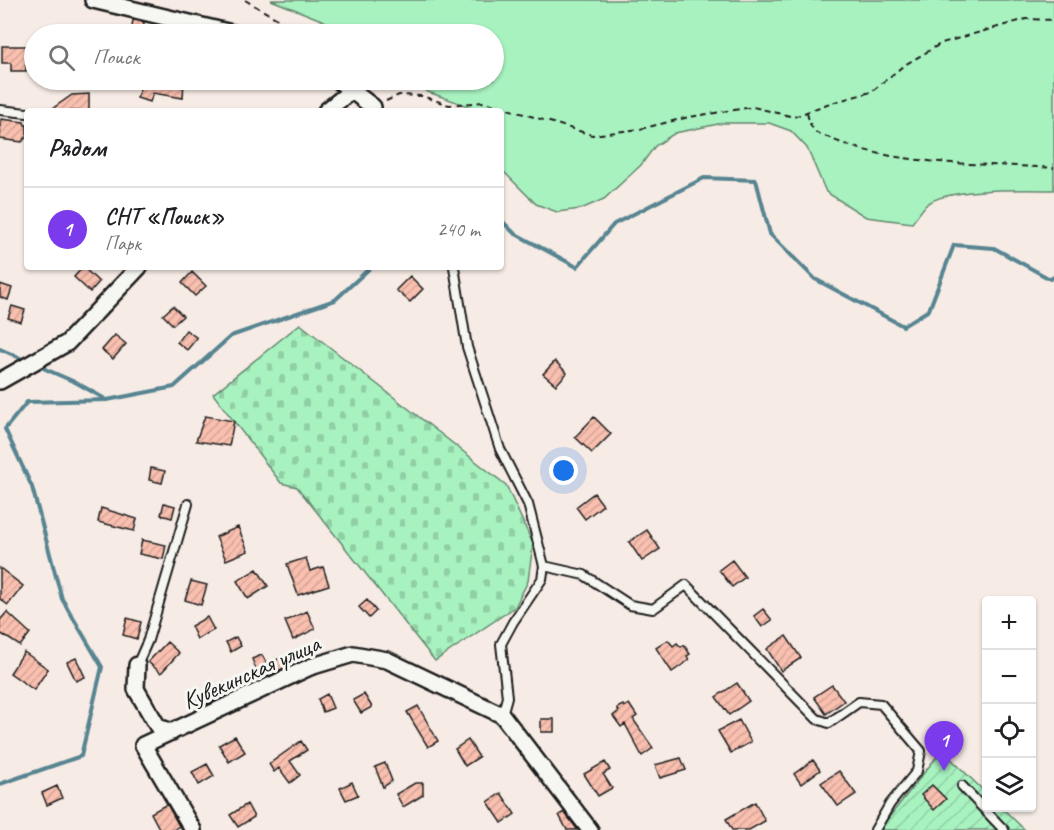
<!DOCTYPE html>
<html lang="ru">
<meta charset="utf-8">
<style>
body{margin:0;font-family:Caveat,sans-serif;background:#f2f2f2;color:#202124}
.controls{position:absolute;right:18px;bottom:18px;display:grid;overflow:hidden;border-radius:6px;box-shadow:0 2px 4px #0004}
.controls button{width:54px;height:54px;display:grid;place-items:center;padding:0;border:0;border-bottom:2px solid #e0e0e0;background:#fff;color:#202124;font:30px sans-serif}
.you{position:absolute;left:564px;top:471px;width:21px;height:21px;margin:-15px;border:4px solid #fff;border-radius:50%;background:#1a73e8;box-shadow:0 0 0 9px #1a73e833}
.badge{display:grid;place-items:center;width:39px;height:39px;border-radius:50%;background:#7c3aed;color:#fff;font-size:20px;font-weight:700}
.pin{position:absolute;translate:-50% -50px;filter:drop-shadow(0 2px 3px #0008)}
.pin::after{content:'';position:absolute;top:32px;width:21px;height:18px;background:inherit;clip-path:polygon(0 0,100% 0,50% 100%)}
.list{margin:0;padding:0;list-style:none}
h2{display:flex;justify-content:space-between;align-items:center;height:78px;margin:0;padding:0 24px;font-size:26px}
h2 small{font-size:20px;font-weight:400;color:#757577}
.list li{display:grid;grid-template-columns:39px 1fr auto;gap:18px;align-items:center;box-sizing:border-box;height:84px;padding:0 24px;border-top:2px solid #e0e0e0}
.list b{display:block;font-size:22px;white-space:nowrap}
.list p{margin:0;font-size:20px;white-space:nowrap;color:#757577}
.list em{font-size:20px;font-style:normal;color:#757577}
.icon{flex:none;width:33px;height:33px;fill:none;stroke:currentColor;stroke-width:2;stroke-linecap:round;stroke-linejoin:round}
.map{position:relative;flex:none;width:1054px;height:830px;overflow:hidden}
.search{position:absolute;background:#fff;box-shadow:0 2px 4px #0004;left:24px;top:24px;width:480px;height:66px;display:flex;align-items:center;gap:15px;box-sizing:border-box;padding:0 21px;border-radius:33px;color:#757577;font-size:22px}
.panel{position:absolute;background:#fff;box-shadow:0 2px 4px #0004;left:24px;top:108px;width:480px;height:162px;border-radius:6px}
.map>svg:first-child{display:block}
.grass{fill:#a8f2c0;stroke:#62876e;stroke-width:1.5}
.cemetery{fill:url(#cemetery-stones);stroke:#62876e;stroke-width:1.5}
.garden{fill:url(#garden-furrows);stroke:#62876e;stroke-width:1.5}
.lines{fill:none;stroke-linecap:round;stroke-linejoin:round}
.stream{stroke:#568490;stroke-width:4}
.building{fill:url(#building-hatch);stroke:#1c1c1c;stroke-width:1.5}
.lane-casing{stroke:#1c1c1c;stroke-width:12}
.street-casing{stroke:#1c1c1c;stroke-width:20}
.path{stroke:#1c1c1c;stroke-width:2;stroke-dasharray:6 4.5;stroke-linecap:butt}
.lane{stroke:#f6f6f2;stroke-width:8}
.street{stroke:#f6f6f2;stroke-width:15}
.labels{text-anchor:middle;stroke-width:6;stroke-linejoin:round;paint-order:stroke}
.street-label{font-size:24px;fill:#1c1c1c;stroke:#f6f6f2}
</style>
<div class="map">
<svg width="1054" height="830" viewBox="0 0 1054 830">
<defs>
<pattern id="cemetery-stones" width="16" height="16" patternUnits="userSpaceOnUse" patternTransform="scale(1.5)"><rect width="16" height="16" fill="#a8f2c0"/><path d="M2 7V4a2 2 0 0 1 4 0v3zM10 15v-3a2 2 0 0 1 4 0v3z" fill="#90cfa4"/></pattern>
<pattern id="garden-furrows" width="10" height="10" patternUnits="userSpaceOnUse" patternTransform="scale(1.5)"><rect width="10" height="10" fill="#a8f2c0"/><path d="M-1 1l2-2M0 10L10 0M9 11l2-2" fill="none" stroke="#90cfa4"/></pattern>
<pattern id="building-hatch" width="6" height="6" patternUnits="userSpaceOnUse" patternTransform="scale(1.5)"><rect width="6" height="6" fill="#f9bfaf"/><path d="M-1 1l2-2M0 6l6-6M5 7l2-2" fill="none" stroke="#d5a496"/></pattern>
</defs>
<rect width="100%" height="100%" fill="#f7ebe5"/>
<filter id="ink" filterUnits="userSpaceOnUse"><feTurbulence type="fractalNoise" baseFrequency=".0167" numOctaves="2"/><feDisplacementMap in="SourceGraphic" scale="12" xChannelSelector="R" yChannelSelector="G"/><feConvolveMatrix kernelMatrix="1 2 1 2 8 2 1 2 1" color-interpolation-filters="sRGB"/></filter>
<g filter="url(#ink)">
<path class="grass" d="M271 0H1054V190C1025 190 949 187 927 204 922 209 917 217 912 223L866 217 826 192 807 148 791 131 769 123H723L675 133 655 146 641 165 604 199 581 209 557 212 536 204 501 169V111H473L471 107 428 92 409 80H494V34H344L324 21Z"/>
<path class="cemetery" d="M300 324 506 485 533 544 528 581 515 607 435 661 297 487 281 483 213 394Z"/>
<path class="garden" d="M942 750 986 793V808H1002L1025 830H879Z"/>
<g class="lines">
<path class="stream" d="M501 220 514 233 577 267 614 224 704 178 756 180 770 234 815 279 903 326 929 310 954 245 994 248 1050 279 1054 277
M0 349 27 361
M36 365 77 383 105 399
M0 784 81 756 102 667 62 599 32 487 5 429 27 402 107 400 174 387 231 336 335 300 371 267"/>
</g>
<path class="building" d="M133 20 144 22 143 34H131Z
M2 46H26V71H11V63H2Z
M143 80H178L184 81 183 98 153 93 150 102 137 98Z
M89 94V111H49L72 95Z
M1 119 24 122 25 125H27V136L22 142 0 139Z
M83 267 99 282 90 292 74 277Z
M192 272 206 286 195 296 182 283Z
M410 276 423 289 410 302 396 290Z
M0 284 12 288 8 300 0 297Z
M12 306 25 310 21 322 8 318Z
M173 306 183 316 173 325 163 315Z
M186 330 197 338 187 350 177 342Z
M115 335 126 344 113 359 102 350Z
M555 361 567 373 556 385 543 374Z
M205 416 234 421 229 446 196 441Z
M594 417 611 434 592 453 575 437Z
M151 468 165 471 162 483 149 480Z
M594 493 603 505 585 519 576 507Z
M164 503 175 506 172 518 161 515Z
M101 508 137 519 134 531 98 522Z
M238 527 248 551 226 560 216 537Z
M647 530 660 549 642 561 629 542Z
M142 540 166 545 163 559 139 554Z
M306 558 310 571 323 567 329 585 298 595 287 564Z
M732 560 745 577 732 587 719 570Z
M0 568 23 586 8 605 0 599Z
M257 569 268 586 248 599 237 581Z
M191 581 207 585 201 605 185 600Z
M367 600 376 611 369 618 359 607Z
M763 609 772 620 762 627 754 616Z
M307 611 315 629 293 640 285 621Z
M7 612 30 633 20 646 0 633V620Z
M207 617 214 630 197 639 191 626Z
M127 618 141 622 137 639 123 635Z
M786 636 801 658 781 671 767 649Z
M236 637 241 646 231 652 226 642Z
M668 640 673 646 677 643 681 647 684 645 690 654 687 656 689 660 672 672 656 648Z
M167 642 179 653 161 673 148 662Z
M24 652 48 669 34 690 10 673Z
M262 655 267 664 288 655 295 663 260 679 252 659Z
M76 658 85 677 76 681 67 662Z
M737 683 749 701 729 715 716 697Z
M832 685 844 701 826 714 814 697Z
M213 693 215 700 200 707 197 700Z
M327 694 333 708 323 712 318 699Z
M364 694 372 707 361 713 353 700Z
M629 704 637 716 633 719 653 748 642 756 625 724 621 727 613 716 619 711 617 708 623 705 624 707Z
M418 706 438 741 428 747 407 712Z
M541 719H554V732H541Z
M739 720 751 742 731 753 718 731Z
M235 736 245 752 229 762 219 745Z
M468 740 479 757 465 766 455 749Z
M301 741 307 750 290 761 300 775 290 783 279 768 274 772 269 764Z
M681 758 686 770 660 778 655 765Z
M813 760 820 770 801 784 794 774Z
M605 762 610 770 603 774 612 788 598 796 584 774Z
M385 763 392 781 383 787 375 767Z
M207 764 214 776 199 785 192 772Z
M839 771 856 794 838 806 821 783Z
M352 782 358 795 346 800 340 788Z
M415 783H423V795L403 807 396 794Z
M932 785 946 799 934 810 921 795Z
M57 786 62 798 47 805 42 793Z
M501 793 515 814 502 823 488 802Z
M755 802 765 821 749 830H732L726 819Z
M167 804 179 826 173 830H160L151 813Z
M247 804 254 817 238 827 230 815Z
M564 812 578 830H567L559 815Z"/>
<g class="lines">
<g class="lane-casing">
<path id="lane" d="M0 110 27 113
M454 267 467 347 500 449 528 504 544 566 542 579 513 622 501 644 507 697 502 715
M544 566 584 575 630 605 653 609 686 585 817 719 829 723 859 702 881 704 921 751 917 771 890 804 875 830
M137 665 148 640 188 504
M962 786 1004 830"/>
</g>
<g class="street-casing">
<path id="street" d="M93 0 236 34
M338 80 373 107
M326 111 351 91
M0 381 67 343 139 267
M137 665 136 689 158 727 172 732
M193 830 143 745 310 667 353 654 387 660 502 715 590 830"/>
</g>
<path class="path" d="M245 0 303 34
M386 101 399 95 422 96 449 105 485 102 592 135 640 129 689 117 753 107 794 117 827 104 871 92 903 66 942 43 1026 19 1054 20
M807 113C809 121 810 127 817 133 822 136 829 137 834 140 900 167 984 163 1054 168"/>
<use href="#lane" class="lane"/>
<use href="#street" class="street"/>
</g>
</g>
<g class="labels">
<g class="street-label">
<text transform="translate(251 672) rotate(-24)" y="8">Кувекинская улица</text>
</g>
</g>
</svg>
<div class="controls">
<button>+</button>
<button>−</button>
<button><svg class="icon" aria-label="locate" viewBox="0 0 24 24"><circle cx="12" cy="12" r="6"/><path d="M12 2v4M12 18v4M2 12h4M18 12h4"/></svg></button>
<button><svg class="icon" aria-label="layers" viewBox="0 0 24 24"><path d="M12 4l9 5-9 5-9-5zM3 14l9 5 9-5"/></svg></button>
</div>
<div class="you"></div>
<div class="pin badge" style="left:944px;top:771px">1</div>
<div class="search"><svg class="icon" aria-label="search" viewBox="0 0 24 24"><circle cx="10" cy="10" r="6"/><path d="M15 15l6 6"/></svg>Поиск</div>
<section class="panel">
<h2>Рядом<small></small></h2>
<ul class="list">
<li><span class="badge">1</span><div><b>СНТ «Поиск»</b><p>Парк</p></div><em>240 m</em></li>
</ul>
</section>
</div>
